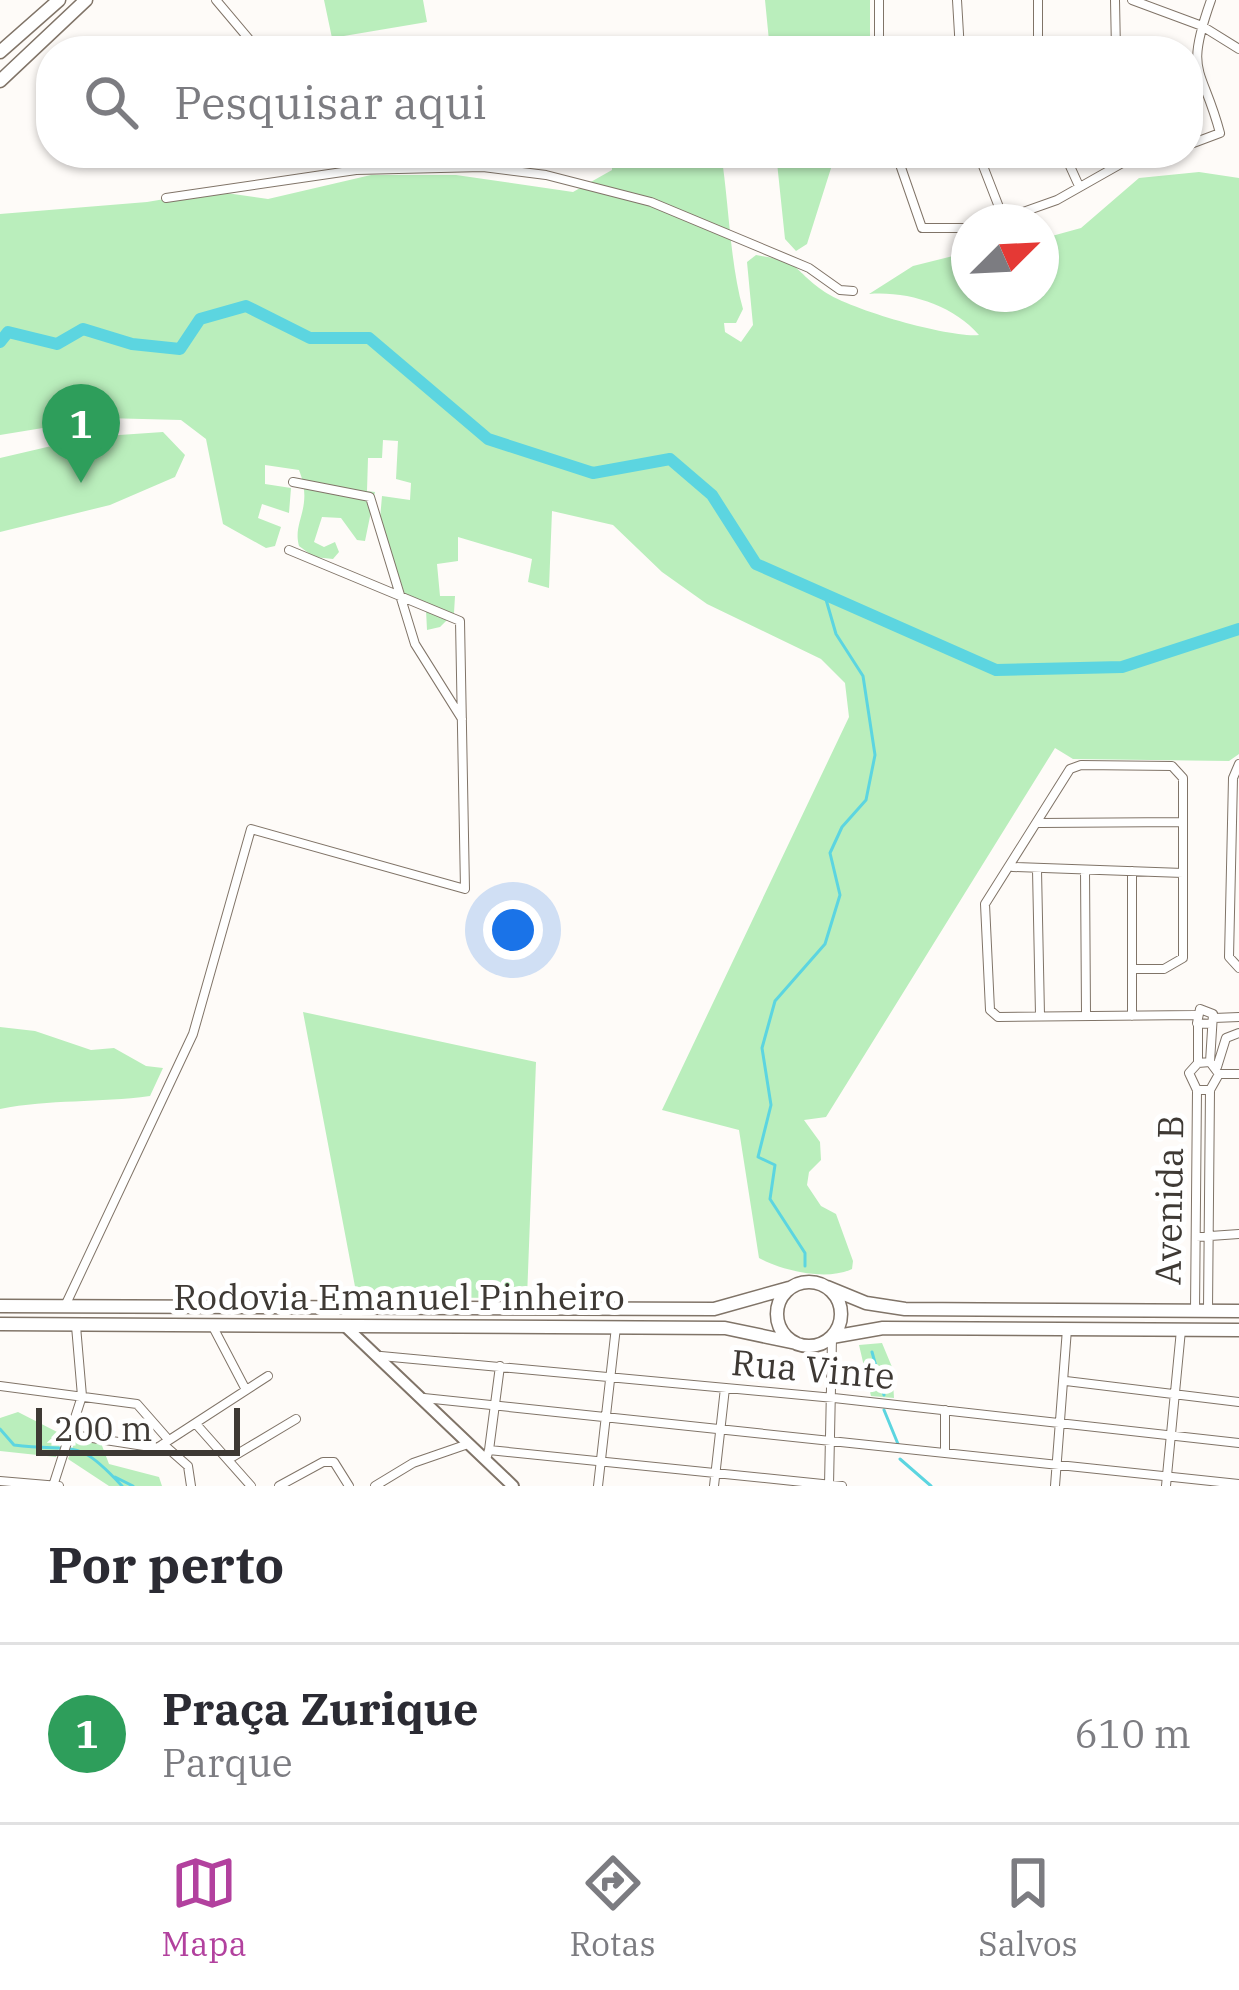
<!DOCTYPE html>
<html lang="pt">
<meta charset="utf-8">
<style>
body{margin:0;font-family:"IBM Plex Serif",serif;background:#f7f7f7;color:#2b2b33}
.compass{position:absolute;left:951px;top:204px;width:108px;height:108px;border-radius:50%;background:#fff;box-shadow:0 3px 9px #0004;rotate:66deg}
.scale{position:absolute;left:36px;bottom:30px;width:204px;box-sizing:border-box;padding-left:12px;border:6px solid #3e3934;border-top:0;font-size:33px;line-height:42px;white-space:nowrap;color:#3e3934;-webkit-text-stroke:9px #fff;paint-order:stroke}
.you{position:absolute;left:513px;top:930px;width:42px;height:42px;margin:-30px;border:9px solid #fff;border-radius:50%;background:#1a73e8;box-shadow:0 0 0 18px #1a73e833}
.badge{display:grid;place-items:center;width:78px;height:78px;border-radius:50%;background:#b2419e;color:#fff;font-size:39px;font-weight:700}
.pin{position:absolute;translate:-50% -99px;filter:drop-shadow(0 3px 6px #0008)}
.pin::after{content:'';position:absolute;top:63px;width:42px;height:36px;background:inherit;clip-path:polygon(0 0,100% 0,50% 100%)}
.list{margin:0;padding:0;list-style:none}
h2{display:flex;justify-content:space-between;align-items:center;height:156px;margin:0;padding:0 48px;font-size:51px}
h2 small{font-size:39px;font-weight:400;color:#7c7c81}
.list li{display:grid;grid-template-columns:78px 1fr auto;gap:36px;align-items:center;box-sizing:border-box;height:180px;padding:0 48px;border-top:3px solid #e1e1e2}
.list b{display:block;font-size:45px;white-space:nowrap}
.list p{margin:0;font-size:39px;white-space:nowrap;color:#7c7c81}
.list em{font-size:39px;font-style:normal;color:#7c7c81}
.icon{flex:none;width:66px;height:66px;fill:none;stroke:currentColor;stroke-width:2;stroke-linecap:round;stroke-linejoin:round}
.map{position:relative;flex:none;width:1239px;height:1486px;overflow:hidden}
.search{position:absolute;background:#fff;box-shadow:0 3px 9px #0004;left:36px;right:36px;top:36px;height:132px;display:flex;align-items:center;gap:30px;box-sizing:border-box;padding:0 42px;border-radius:48px;color:#7c7c81;font-size:45px}
.sheet{height:336px;background:#fff}
nav{display:flex;justify-content:space-around;align-items:center;box-sizing:border-box;height:168px;border-top:3px solid #e1e1e2;background:#fff;font-size:33px;color:#7c7c81}
nav a{display:grid;justify-items:center;gap:6px}
nav .on{color:#b2419e}
.map>svg:first-child{display:block}
.green{fill:#baeebc}
.lines{fill:none;stroke-linecap:round;stroke-linejoin:round}
.stream{stroke:#5cd5e0;stroke-width:3}
.river{stroke:#5cd5e0;stroke-width:12}
.minor-casing{stroke:#807468;stroke-width:10}
.tertiary-casing{stroke:#807468;stroke-width:14}
.secondary-casing{stroke:#807468;stroke-width:15}
.primary-casing{stroke:#807468;stroke-width:15}
.minor{stroke:#fff;stroke-width:8}
.tertiary{stroke:#fff;stroke-width:10}
.secondary{stroke:#fff;stroke-width:12}
.primary{stroke:#fff;stroke-width:12}
.labels{text-anchor:middle;stroke-width:10;stroke-linejoin:round;paint-order:stroke}
.street-label{font-size:36px;fill:#3e3934;stroke:#fff}
</style>
<div class="map">
<svg width="1239" height="1486" viewBox="0 0 1239 1486">
<rect width="100%" height="100%" fill="#fefbf8"/>
<path class="green" d="M324 0H423L427 22 332 38Z
M765 0H870V51H770Z
M612 153H721C729 203 730 264 743 309L736 323H724L725 332 741 342 753 325 747 262 756 255C804 263 790 267 822 290 847 309 949 338 979 335 953 305 908 291 869 294L913 266 961 254H969V294H1041V239L1081 228 1139 178 1199 172 1239 178V754L1229 761 1073 759 1055 748 826 1117 804 1120 820 1142 821 1160 809 1172 807 1185 821 1206 836 1214 853 1261 852 1269C827 1281 782 1271 759 1258L739 1130 662 1110 849 717 845 683 821 659 707 604 662 572 613 525 552 511 549 588 528 582 532 559 458 537V561L437 564 440 596H455L454 613 440 627 427 630 426 610 407 601 380 519 382 496 410 500 411 483 396 479 398 441 383 440 382 458H368L367 491 375 492 365 541 357 540 341 518 322 517 314 542 324 547 335 542 339 552 333 559 314 557 299 546C292 521 314 508 299 470L265 465V484L291 488 289 513 262 504 258 518 281 527 275 546 266 548 223 524 206 439 181 420 104 418 0 435V214L147 202 212 191 268 199 371 175H456L573 192 612 170Z
M776 153H844L832 165 807 244 796 251 785 239Z
M163 432 185 455 175 477 110 505 0 532V458L90 437Z
M303 1012 536 1062 527 1298 357 1297Z
M0 1027 35 1031 91 1050 114 1048 146 1066 163 1068 150 1096C99 1103 50 1099 0 1109Z
M882 1343 892 1367 894 1398 871 1396 859 1345Z
M18 1412 63 1435 56 1457 0 1451V1418Z
M76 1439 101 1443 109 1464 159 1477 162 1486H109L68 1459Z"/>
<g class="lines">
<path class="stream" d="M805 1266V1253L770 1199 775 1165 758 1157 771 1105 762 1048 775 1001 825 944 840 895 830 853 842 827 866 800 875 755 863 676 836 634 825 596
M872 1352 884 1395
M884 1410 898 1444
M0 1429 14 1445C76 1453 75 1435 122 1486
M900 1459 931 1486
M115 1477 133 1486"/>
<path class="river" d="M0 342 8 332 57 344 83 329 132 344 180 349 200 319 246 306 310 338H369L488 439 593 473 670 459 712 495 756 564 996 670 1122 667 1239 629"/>
<g class="minor-casing">
<path id="minor" d="M216 0 259 51
M879 0V51
M957 0 960 51
M1038 0V51
M1115 0 1116 51
M1132 0 1202 26 1239 49
M1188 145 1220 133C1202 65 1184 76 1211 0
M343 153 356 169
M896 153 922 228H969
M978 153 1004 220
M1064 153 1079 186
M166 198 356 170 483 167 546 175 651 202 809 268 840 290 853 291
M995 222 1057 200 1140 153
M293 482 370 497 415 644 462 719
M1239 764 1233 778 1229 957 1239 968
M1040 823 1183 822
M1013 867 1183 873
M1037 870 1040 1015
M1085 870 1086 1014
M1132 871V1016
M1133 969H1164L1183 958V778L1172 766 1081 765 1070 769 985 904 990 1010 998 1017 1195 1015
M1214 1018 1239 1017
M1198 1025V1063
M1210 1062 1213 1014 1200 1009 1197 1023 1211 1024
M1217 1067 1226 1038 1239 1033
M1219 1074H1239
M1196 1237 1239 1234
M65 1306 193 1034 251 829 465 889 460 621 289 550
M1208 1309 1210 1090
M1195 1311 1197 1090 1189 1073 1198 1063 1210 1062 1219 1074 1210 1090H1197
M213 1327 246 1390
M381 1356 834 1398 1239 1443
M1066 1381 1239 1402
M0 1386 137 1404 166 1437
M424 1398 1239 1484
M196 1424 251 1486
M73 1435 157 1448 268 1376
M163 1444 188 1466 191 1486
M489 1450 500 1366
M945 1453V1410
M229 1459 296 1419
M486 1459 489 1450 842 1486
M0 1481 59 1486
M829 1485 832 1338
M53 1486 82 1396 76 1326
M279 1486 323 1462H334L349 1486
M375 1486 413 1463 468 1444
M598 1486 616 1327
M714 1486 725 1388
M1055 1486 1067 1329
M1166 1486 1181 1330"/>
</g>
<g class="tertiary-casing">
<path id="tertiary" d="M345 1326 513 1486"/>
</g>
<g class="secondary-casing">
<path id="secondary" d="M777 1314a32 32 0 1 1 64 0a32 32 0 1 1-64 0Z
M827 1287 866 1303 905 1309 1239 1311
M0 1306 714 1309 789 1288
M0 1324 725 1328 796 1343
M832 1337 883 1328 1239 1330"/>
</g>
<g class="primary-casing">
<path id="primary" d="M0 52 59 0
M0 81 86 0"/>
</g>
<use href="#minor" class="minor"/>
<use href="#tertiary" class="tertiary"/>
<use href="#secondary" class="secondary"/>
<use href="#primary" class="primary"/>
</g>
<g class="labels">
<g class="street-label">
<text transform="translate(1169 1200) rotate(-89)" y="13">Avenida B</text>
<text x="399" y="1310">Rodovia Emanuel Pinheiro</text>
<text transform="translate(813 1369) rotate(5)" y="13">Rua Vinte</text>
</g>
</g>
</svg>
<svg class="compass" viewBox="-18 -18 36 36"><path d="M0-13l5 13h-10z" fill="#e53935"/><path d="M0 13l5-13h-10z" fill="#7c7c81"/></svg>
<div class="scale">200 m</div>
<div class="you"></div>
<div class="pin badge" style="left:81px;top:483px;background:#2e9e5b">1</div>
<div class="search"><svg class="icon" aria-label="search" viewBox="0 0 24 24"><circle cx="10" cy="10" r="6"/><path d="M15 15l6 6"/></svg>Pesquisar aqui</div>
</div>
<section class="sheet">
<h2>Por perto<small></small></h2>
<ul class="list">
<li><span class="badge" style="background:#2e9e5b">1</span><div><b>Praça Zurique</b><p>Parque</p></div><em>610 m</em></li>
</ul>
</section>
<nav>
<a class="on"><svg class="icon" aria-label="map" viewBox="0 0 24 24"><path d="M3 6l6-2 6 2 6-2v14l-6 2-6-2-6 2zM9 4v14M15 6v14"/></svg>Mapa</a>
<a><svg class="icon" aria-label="directions" viewBox="0 0 24 24"><path d="M12 3l9 9-9 9-9-9zM9 14v-3h6M13 9l2 2-2 2"/></svg>Rotas</a>
<a><svg class="icon" aria-label="saved" viewBox="0 0 24 24"><path d="M7 4h10v16l-5-4-5 4z"/></svg>Salvos</a>
</nav>
